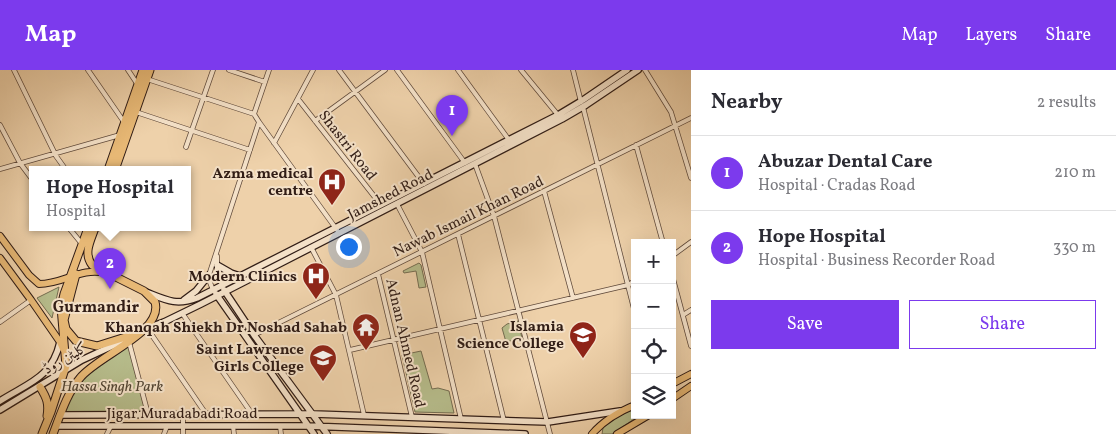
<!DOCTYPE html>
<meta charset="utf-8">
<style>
body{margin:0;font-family:Vollkorn,Amiri,serif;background:#f7f7f7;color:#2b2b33}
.controls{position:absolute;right:15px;bottom:15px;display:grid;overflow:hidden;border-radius:0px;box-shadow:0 5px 20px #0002}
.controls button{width:45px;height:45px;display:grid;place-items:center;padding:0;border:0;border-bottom:1px solid #e1e1e2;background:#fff;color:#2b2b33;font:25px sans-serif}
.you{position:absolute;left:348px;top:176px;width:18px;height:18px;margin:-12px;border:4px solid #fff;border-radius:50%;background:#1a73e8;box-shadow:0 0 0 8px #1a73e833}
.badge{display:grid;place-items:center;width:32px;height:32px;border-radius:50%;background:#7c3aed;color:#fff;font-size:16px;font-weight:700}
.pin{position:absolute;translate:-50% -41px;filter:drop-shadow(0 1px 2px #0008)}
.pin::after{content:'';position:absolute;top:26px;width:18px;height:15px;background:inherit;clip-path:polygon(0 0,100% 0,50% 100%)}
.popup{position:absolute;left:29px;top:96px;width:162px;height:65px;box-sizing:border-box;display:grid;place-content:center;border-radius:0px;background:#fff;filter:drop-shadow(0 1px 4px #0005);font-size:16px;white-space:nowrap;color:#7c7c81}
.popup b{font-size:19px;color:#2b2b33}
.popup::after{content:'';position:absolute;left:50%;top:100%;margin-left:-10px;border:10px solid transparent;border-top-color:#fff}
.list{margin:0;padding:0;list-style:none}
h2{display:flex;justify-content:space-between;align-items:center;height:65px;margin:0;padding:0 20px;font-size:21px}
h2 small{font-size:16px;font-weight:400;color:#7c7c81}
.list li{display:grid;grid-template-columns:32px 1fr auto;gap:15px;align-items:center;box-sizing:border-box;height:75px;padding:0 20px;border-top:1px solid #e1e1e2}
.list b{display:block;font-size:19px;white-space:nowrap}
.list p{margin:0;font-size:16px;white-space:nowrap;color:#7c7c81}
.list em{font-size:16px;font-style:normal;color:#7c7c81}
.actions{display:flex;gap:10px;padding:15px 20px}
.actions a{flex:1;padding:11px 0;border:1px solid #7c3aed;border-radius:0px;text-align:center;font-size:18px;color:#7c3aed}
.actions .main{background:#7c3aed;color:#fff}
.icon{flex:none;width:28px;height:28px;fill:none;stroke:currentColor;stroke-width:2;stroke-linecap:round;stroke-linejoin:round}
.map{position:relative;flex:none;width:691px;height:364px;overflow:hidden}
header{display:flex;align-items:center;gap:30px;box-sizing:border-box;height:70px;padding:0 25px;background:#7c3aed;color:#fff}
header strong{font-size:24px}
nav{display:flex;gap:28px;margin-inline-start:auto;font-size:18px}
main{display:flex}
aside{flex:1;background:#fff}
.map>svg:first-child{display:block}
.green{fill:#b6bc8b;stroke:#746c50}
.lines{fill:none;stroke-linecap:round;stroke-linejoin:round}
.street-casing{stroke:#604a3b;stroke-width:5.5}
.secondary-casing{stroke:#311d16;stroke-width:8}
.primary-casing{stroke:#311d16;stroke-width:8}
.highway-casing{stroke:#311d16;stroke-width:9}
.street{stroke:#f4e1c8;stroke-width:4}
.secondary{stroke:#f4e1c8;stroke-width:5.5}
.primary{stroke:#e7b875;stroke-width:6}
.highway{stroke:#e7b875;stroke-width:7}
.labels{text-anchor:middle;stroke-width:4;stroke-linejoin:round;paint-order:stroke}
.street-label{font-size:15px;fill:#311d16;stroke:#f4e1c8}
.poi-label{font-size:15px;font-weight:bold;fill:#311d16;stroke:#f4e1c8;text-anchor:end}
.park-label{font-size:15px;font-style:italic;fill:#524533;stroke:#f4e1c8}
.neighbourhood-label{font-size:16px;font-weight:bold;fill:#311d16;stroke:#f4e1c8}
</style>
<header>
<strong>Map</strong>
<nav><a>Map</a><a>Layers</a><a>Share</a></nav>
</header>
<main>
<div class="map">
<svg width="691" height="364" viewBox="0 0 691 364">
<rect width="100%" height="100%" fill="#eed1aa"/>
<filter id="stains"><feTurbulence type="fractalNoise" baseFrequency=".004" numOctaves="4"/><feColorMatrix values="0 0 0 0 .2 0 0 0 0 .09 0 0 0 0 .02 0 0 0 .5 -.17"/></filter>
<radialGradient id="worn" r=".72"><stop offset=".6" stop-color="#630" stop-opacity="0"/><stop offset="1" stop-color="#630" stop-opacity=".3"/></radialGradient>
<path class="green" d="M419 193 421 195 426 217 419 218 416 201 404 203 403 201Z
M59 217 52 248 37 228Z
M518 251 522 268 506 272 502 258 507 254Z
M129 272 148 343 61 345 80 307Z
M421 281 432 319 438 318 449 321 454 343 415 342 402 285Z
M635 339V345H640L612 364H602L603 358C612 350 623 343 635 339Z"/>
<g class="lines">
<g class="street-casing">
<path id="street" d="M14 0 56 86 66 100
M88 0 124 52
M128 0 138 15
M229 0 265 12
M339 0 424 114
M397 0 465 93
M458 0 509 70
M521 0 558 45
M573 0 581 32
M645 0 671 42 691 108
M147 9 254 44
M298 29 381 135
M583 37 635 243
M136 42 250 80
M315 51 385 0
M259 52 337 160
M0 55 20 93 32 109
M274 73 313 0
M636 75 663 173
M186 77 213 0
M475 94 494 146 550 364
M0 99 120 65
M544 121 573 228
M397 134 422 182 461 349
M69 158 82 174
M458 164 504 351
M311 177 336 225 364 345
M217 186V200L222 215
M672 186 691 172
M378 204 412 347
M672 205 691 276
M213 220 209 210V205L259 52 254 44 269 0
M182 243 252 344
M683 245 691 240
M0 252 31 230
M147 258 206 344
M254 265 691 48
M129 272 148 344
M350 280 628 215 635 211
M183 344V364
M233 356 234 364
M280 356 281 364
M107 364 111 356
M164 364 167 356"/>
</g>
<g class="secondary-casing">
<path id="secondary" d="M217 195 231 203 240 206
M224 220 254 265 327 364
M146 222C166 230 176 236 197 228L558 45 583 30 627 0
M216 224 314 364
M184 230 196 221 209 205
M147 258 164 252 201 234 562 49 586 35 638 0
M0 331C28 313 52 308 60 272
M0 340 82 290 125 270
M61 345 314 344 548 352 620 341
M56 356H308L525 364"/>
</g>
<g class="primary-casing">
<path id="primary" d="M0 166 29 205 39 214C64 214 80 197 106 203
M0 188 31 230 60 272 63 279
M672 314 691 304
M672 329 691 316
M592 364C604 350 618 342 635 335
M617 364 649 345"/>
</g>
<g class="highway-casing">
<path id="highway" d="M108 100 143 0
M115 100 150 0
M76 204 64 250 66 259 76 271 97 276 135 264
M40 317C47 328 49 334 47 346
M42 364 51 342 66 296 61 237 64 224 88 158
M53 364C60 346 67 323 80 308 97 286 164 262 155 232L144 221 92 195C83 183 91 170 95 158"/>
</g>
<use href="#street" class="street"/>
<use href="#secondary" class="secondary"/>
<use href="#primary" class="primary"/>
<use href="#highway" class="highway"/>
</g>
<defs>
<g id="hospital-pin" transform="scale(1.4375)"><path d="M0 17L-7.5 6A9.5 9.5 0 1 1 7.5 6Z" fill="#8f2418" stroke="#f4e1c8"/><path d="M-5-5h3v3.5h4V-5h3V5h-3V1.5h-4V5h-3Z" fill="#fff"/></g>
<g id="temple-pin" transform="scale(1.4375)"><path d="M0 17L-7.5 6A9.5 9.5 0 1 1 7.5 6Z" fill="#8f2418" stroke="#f4e1c8"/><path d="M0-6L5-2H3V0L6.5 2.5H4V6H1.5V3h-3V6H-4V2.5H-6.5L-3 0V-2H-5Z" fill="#fff"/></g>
<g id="university-pin" transform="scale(1.4375)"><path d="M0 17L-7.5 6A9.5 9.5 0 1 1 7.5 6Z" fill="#8f2418" stroke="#f4e1c8"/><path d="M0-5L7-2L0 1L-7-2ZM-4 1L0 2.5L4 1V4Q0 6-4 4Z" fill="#fff"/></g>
</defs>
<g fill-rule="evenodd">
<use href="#hospital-pin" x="332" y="112"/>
<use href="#hospital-pin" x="316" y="206"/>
<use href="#temple-pin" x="366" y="257"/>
<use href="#university-pin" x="583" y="265"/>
<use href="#university-pin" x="323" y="288"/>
</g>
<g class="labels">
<g class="street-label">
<text transform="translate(348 75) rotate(52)" y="5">Shastri Road</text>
<text transform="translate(390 124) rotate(-27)" y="5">Jamshed Road</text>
<text transform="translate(468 146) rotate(-26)" y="5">Nawab Ismail Khan Road</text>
<text transform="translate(406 273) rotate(77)" y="5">Adnan Ahmed Road</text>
<text transform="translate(65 288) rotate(-30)" y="5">کلیٹن روڈ</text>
<text x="182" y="348">Jigar Muradabadi Road</text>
</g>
<g class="poi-label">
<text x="313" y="108">Azma medical<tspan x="313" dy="17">centre</tspan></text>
<text x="297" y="211">Modern Clinics</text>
<text x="564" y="261">Islamia<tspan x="564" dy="17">Science College</tspan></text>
<text x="347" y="262">Khanqah Shiekh Dr Noshad Sahab</text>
<text x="304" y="284">Saint Lawrence<tspan x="304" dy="17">Girls College</tspan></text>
</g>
<g class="park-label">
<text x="112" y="321">Hassa Singh Park</text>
</g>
<g class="neighbourhood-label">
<text x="96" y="242">Gurmandir</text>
</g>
</g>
<rect width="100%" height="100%" filter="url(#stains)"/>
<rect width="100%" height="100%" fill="url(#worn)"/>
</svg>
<div class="controls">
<button>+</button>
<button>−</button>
<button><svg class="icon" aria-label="locate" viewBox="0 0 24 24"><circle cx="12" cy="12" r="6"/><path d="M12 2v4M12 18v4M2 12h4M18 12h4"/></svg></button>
<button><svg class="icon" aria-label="layers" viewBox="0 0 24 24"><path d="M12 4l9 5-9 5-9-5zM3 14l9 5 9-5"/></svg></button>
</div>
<div class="you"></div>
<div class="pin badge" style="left:452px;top:66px">1</div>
<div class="pin badge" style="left:110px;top:219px">2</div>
<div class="popup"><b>Hope Hospital</b>Hospital</div>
</div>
<aside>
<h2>Nearby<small>2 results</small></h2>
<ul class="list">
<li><span class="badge">1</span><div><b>Abuzar Dental Care</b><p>Hospital · Cradas Road</p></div><em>210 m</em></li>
<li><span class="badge">2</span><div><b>Hope Hospital</b><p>Hospital · Business Recorder Road</p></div><em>330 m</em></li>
</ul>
<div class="actions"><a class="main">Save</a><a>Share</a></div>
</aside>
</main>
